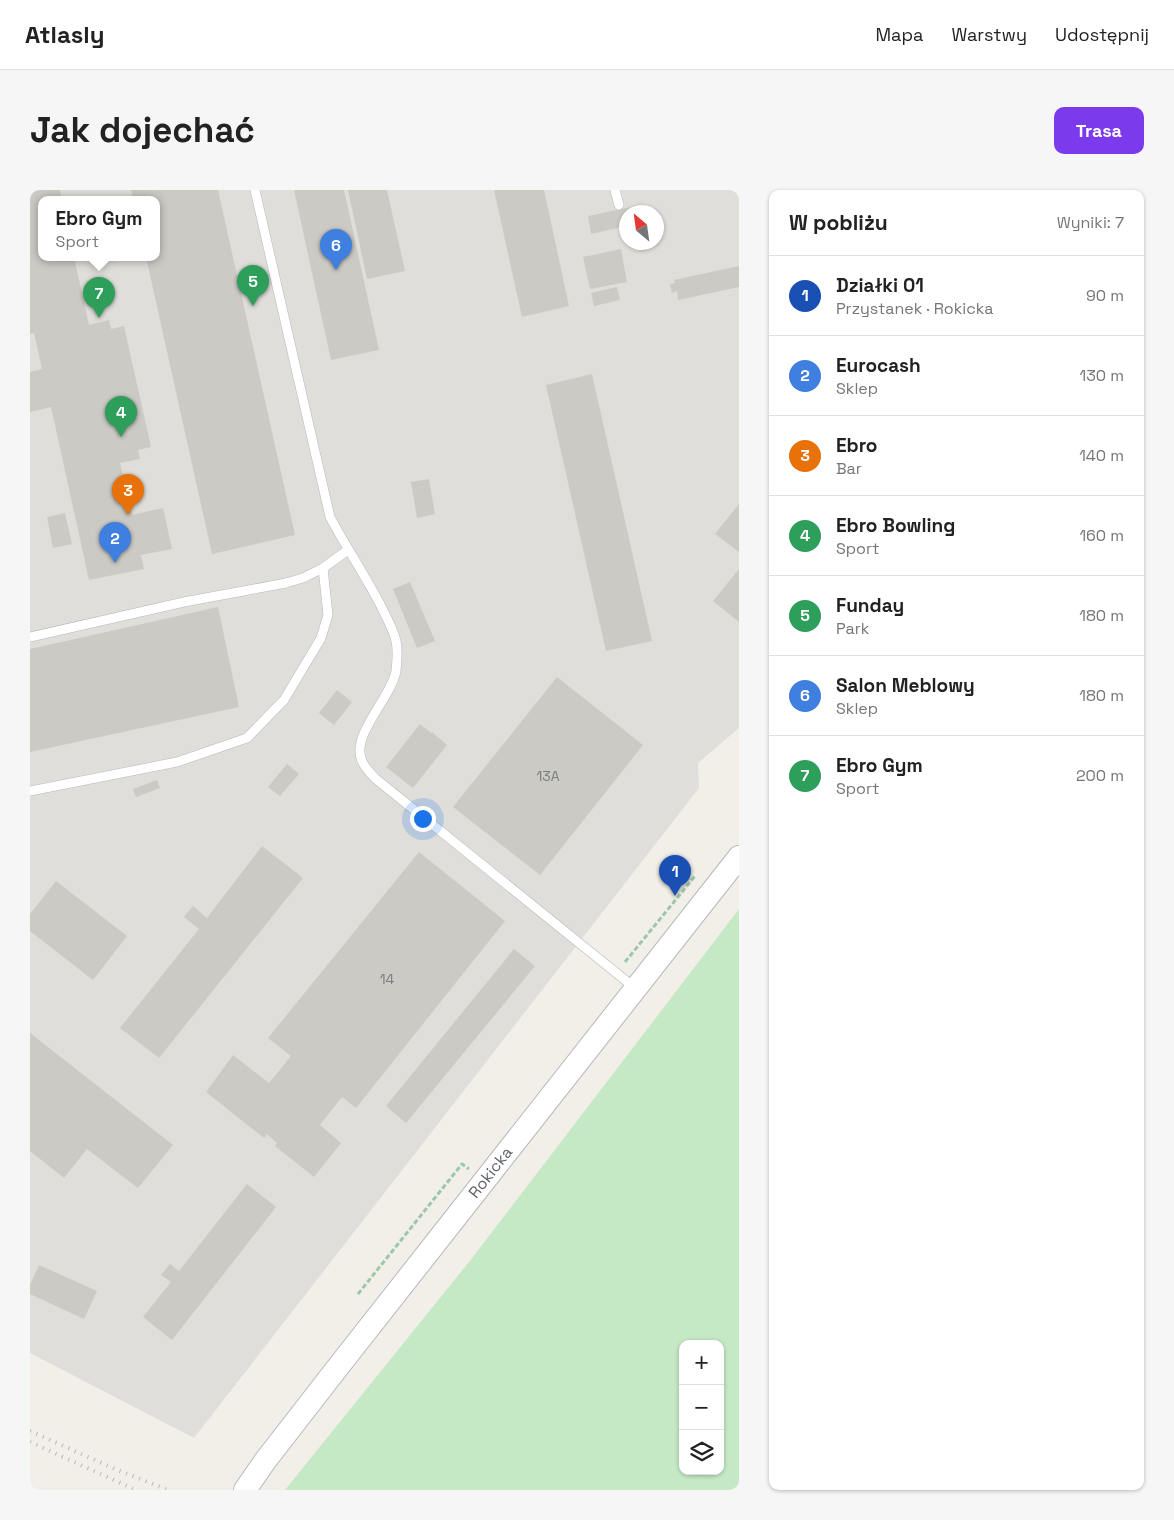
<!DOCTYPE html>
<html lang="pl">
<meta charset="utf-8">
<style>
body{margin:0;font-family:"Space Grotesk",sans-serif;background:#f6f6f6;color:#222}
.controls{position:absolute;right:15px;bottom:15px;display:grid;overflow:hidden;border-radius:10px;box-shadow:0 1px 4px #0004}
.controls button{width:45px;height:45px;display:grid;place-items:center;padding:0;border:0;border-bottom:1px solid #e0e0e0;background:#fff;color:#222;font:25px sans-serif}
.compass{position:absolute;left:589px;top:15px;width:45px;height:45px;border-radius:50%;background:#fff;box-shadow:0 1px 4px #0004;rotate:331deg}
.you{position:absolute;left:392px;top:628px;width:18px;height:18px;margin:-12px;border:4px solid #fff;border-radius:50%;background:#1a73e8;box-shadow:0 0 0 8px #1a73e833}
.badge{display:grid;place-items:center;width:32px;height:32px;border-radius:50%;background:#7c3aed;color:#fff;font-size:16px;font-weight:700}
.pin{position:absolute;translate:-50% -41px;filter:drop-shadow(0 1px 2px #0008)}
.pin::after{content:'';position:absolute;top:26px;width:18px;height:15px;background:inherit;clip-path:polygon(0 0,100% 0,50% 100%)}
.popup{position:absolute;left:8px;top:6px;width:122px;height:65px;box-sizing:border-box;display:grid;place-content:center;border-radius:10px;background:#fff;filter:drop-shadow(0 1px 4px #0005);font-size:16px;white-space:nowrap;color:#767676}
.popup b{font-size:19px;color:#222}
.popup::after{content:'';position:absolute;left:50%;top:100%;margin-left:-10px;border:10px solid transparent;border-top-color:#fff}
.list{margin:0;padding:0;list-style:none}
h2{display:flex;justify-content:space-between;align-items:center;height:65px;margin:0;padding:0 20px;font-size:21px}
h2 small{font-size:16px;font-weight:400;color:#767676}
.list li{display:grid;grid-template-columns:32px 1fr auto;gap:15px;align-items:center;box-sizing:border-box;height:80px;padding:0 20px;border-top:1px solid #e0e0e0}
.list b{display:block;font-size:19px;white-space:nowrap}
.list p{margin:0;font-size:16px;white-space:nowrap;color:#767676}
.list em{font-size:16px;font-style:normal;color:#767676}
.icon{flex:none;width:28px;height:28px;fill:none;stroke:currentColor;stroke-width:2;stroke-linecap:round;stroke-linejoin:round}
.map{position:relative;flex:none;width:709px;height:1300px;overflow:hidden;border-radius:10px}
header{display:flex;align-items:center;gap:30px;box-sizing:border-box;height:70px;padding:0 25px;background:#fff;border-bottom:1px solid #e0e0e0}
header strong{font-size:24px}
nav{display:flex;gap:28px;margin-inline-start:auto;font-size:18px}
.intro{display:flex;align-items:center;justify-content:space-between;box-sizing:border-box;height:120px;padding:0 30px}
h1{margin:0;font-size:35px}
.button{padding:12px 22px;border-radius:10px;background:#7c3aed;color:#fff;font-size:18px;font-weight:700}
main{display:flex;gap:30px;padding:0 30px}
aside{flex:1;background:#fff;border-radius:10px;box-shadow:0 1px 4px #0004}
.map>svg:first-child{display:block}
.industrial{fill:#e0deda;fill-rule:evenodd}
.green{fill:#c5e8c5;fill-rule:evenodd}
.building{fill:#cccac5}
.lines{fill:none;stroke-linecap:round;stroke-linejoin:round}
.service-casing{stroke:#b5b8bc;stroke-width:10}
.tertiary-casing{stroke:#b5b8bc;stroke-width:24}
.path{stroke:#9cc7a9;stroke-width:3;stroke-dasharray:5 2.5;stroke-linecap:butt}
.service{stroke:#fff;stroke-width:9}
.tertiary{stroke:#fff;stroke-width:22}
.rail{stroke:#b6b7b8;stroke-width:4;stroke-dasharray:1 6;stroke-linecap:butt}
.labels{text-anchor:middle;stroke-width:5;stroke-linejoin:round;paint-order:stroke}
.number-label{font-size:14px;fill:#7a7d7f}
.street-label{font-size:16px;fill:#5f6368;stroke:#fff}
</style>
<header>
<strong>Atlasly</strong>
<nav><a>Mapa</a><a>Warstwy</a><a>Udostępnij</a></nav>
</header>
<div class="intro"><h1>Jak dojechać</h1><a class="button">Trasa</a></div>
<main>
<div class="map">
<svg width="709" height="1300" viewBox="0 0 709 1300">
<rect width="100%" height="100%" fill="#f1efe8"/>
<path class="industrial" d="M0 0H709V538L668 573 669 598 164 1248 0 1163ZM12 9H126V67H12ZM596 22H626V52H596Z"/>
<path class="green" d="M709 719V1300H255L443 1067ZM653 1154H690V1281H653Z"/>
<path class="building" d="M0 0H30L32 9H12V67H44L59 135 79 130 81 139 94 136 121 257 108 260 110 269 90 273 102 325 133 318 142 359 111 365 114 379 59 390 21 217 0 222V182L12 179 4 143 0 144Z
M101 0H188L265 345 182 364 116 67H126V9H103Z
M264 0H314L349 160 301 170Z
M318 0H357L375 81 337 89Z
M464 0H514L539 116 492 127Z
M611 15 612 19 621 17 622 22H596V36L561 44 558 26Z
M591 59 597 92 560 99 553 67Z
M709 76V97L648 110 647 101 642 103 640 94 645 93 644 90Z
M587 97 590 110 564 116 561 103Z
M562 184 622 451 576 461 516 195Z
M399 289 405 324 387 328 381 292Z
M709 314V362L685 344Z
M35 323 42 354 23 358 17 327Z
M709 379V432L683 411Z
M380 392 405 451 387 458 363 399Z
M188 417 209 517 0 562V459Z
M527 487 613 555 510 685 423 617Z
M307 500 322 512 304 535 289 523Z
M390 534 401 543 402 542 417 555 383 598 356 577Z
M257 574 269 584 250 606 238 597Z
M127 590 130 598 106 607 103 599Z
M232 656 273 688 129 868 90 838 169 739 154 727 163 716 177 728Z
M389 662 475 731 326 918 312 907 290 935 311 953 284 987 245 956 247 953 237 944 234 948 176 902 203 865 239 893 261 866 238 848Z
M26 691 97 746 63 790 0 741V724Z
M484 759 505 776 376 933 356 916Z
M0 843 143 955 108 998 57 959 34 988 0 961Z
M217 994 246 1017 142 1150 113 1127 141 1092 131 1085 140 1074 149 1081Z
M9 1075 67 1101 54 1129 0 1104V1095Z"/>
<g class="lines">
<g class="service-casing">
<path id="service" d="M225 0 300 327C316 357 335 385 351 416 356 427 363 438 366 451 368 460 367 472 366 481 362 507 320 545 332 571 335 578 341 584 346 589L605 798
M585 0 589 15
M0 447 154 412 256 393 273 388 293 378 318 360
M0 601 147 572 217 548 254 510 291 448 298 425 293 378"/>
</g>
<g class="tertiary-casing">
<path id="tertiary" d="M215 1300 235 1271 308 1177 709 667"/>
</g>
<path class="path" d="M595 772 665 686
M328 1104 432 974 439 979"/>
<use href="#service" class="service"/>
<use href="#tertiary" class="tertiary"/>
<path class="rail" d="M0 1241 85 1279 138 1300
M0 1252 106 1300"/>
</g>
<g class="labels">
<g class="number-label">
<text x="518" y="591">13A</text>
<text x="357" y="794">14</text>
</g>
<g class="street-label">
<text transform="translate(460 982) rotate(-52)" y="6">Rokicka</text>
</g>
</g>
</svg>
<div class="controls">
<button>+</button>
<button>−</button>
<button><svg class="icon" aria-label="layers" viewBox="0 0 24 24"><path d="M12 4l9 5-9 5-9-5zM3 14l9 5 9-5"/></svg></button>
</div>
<svg class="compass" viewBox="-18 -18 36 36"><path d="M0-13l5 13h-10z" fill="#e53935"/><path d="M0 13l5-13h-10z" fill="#767676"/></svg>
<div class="you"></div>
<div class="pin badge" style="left:645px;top:706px;background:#1a4fb4">1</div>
<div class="pin badge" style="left:85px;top:373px;background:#3f7fe0">2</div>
<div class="pin badge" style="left:98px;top:325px;background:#e8710a">3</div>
<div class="pin badge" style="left:91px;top:247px;background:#2e9e5b">4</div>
<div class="pin badge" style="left:223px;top:116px;background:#2e9e5b">5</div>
<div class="pin badge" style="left:306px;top:80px;background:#3f7fe0">6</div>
<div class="pin badge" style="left:69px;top:128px;background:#2e9e5b">7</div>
<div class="popup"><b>Ebro Gym</b>Sport</div>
</div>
<aside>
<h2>W pobliżu<small>Wyniki: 7</small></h2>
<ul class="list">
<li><span class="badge" style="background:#1a4fb4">1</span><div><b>Działki 01</b><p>Przystanek · Rokicka</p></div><em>90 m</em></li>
<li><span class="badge" style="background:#3f7fe0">2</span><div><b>Eurocash</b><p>Sklep</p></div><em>130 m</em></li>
<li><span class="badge" style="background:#e8710a">3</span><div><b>Ebro</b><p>Bar</p></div><em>140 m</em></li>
<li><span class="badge" style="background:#2e9e5b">4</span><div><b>Ebro Bowling</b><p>Sport</p></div><em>160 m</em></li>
<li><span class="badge" style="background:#2e9e5b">5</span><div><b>Funday</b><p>Park</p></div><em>180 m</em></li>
<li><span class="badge" style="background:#3f7fe0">6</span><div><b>Salon Meblowy</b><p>Sklep</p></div><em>180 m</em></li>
<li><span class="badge" style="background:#2e9e5b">7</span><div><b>Ebro Gym</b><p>Sport</p></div><em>200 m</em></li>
</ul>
</aside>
</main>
